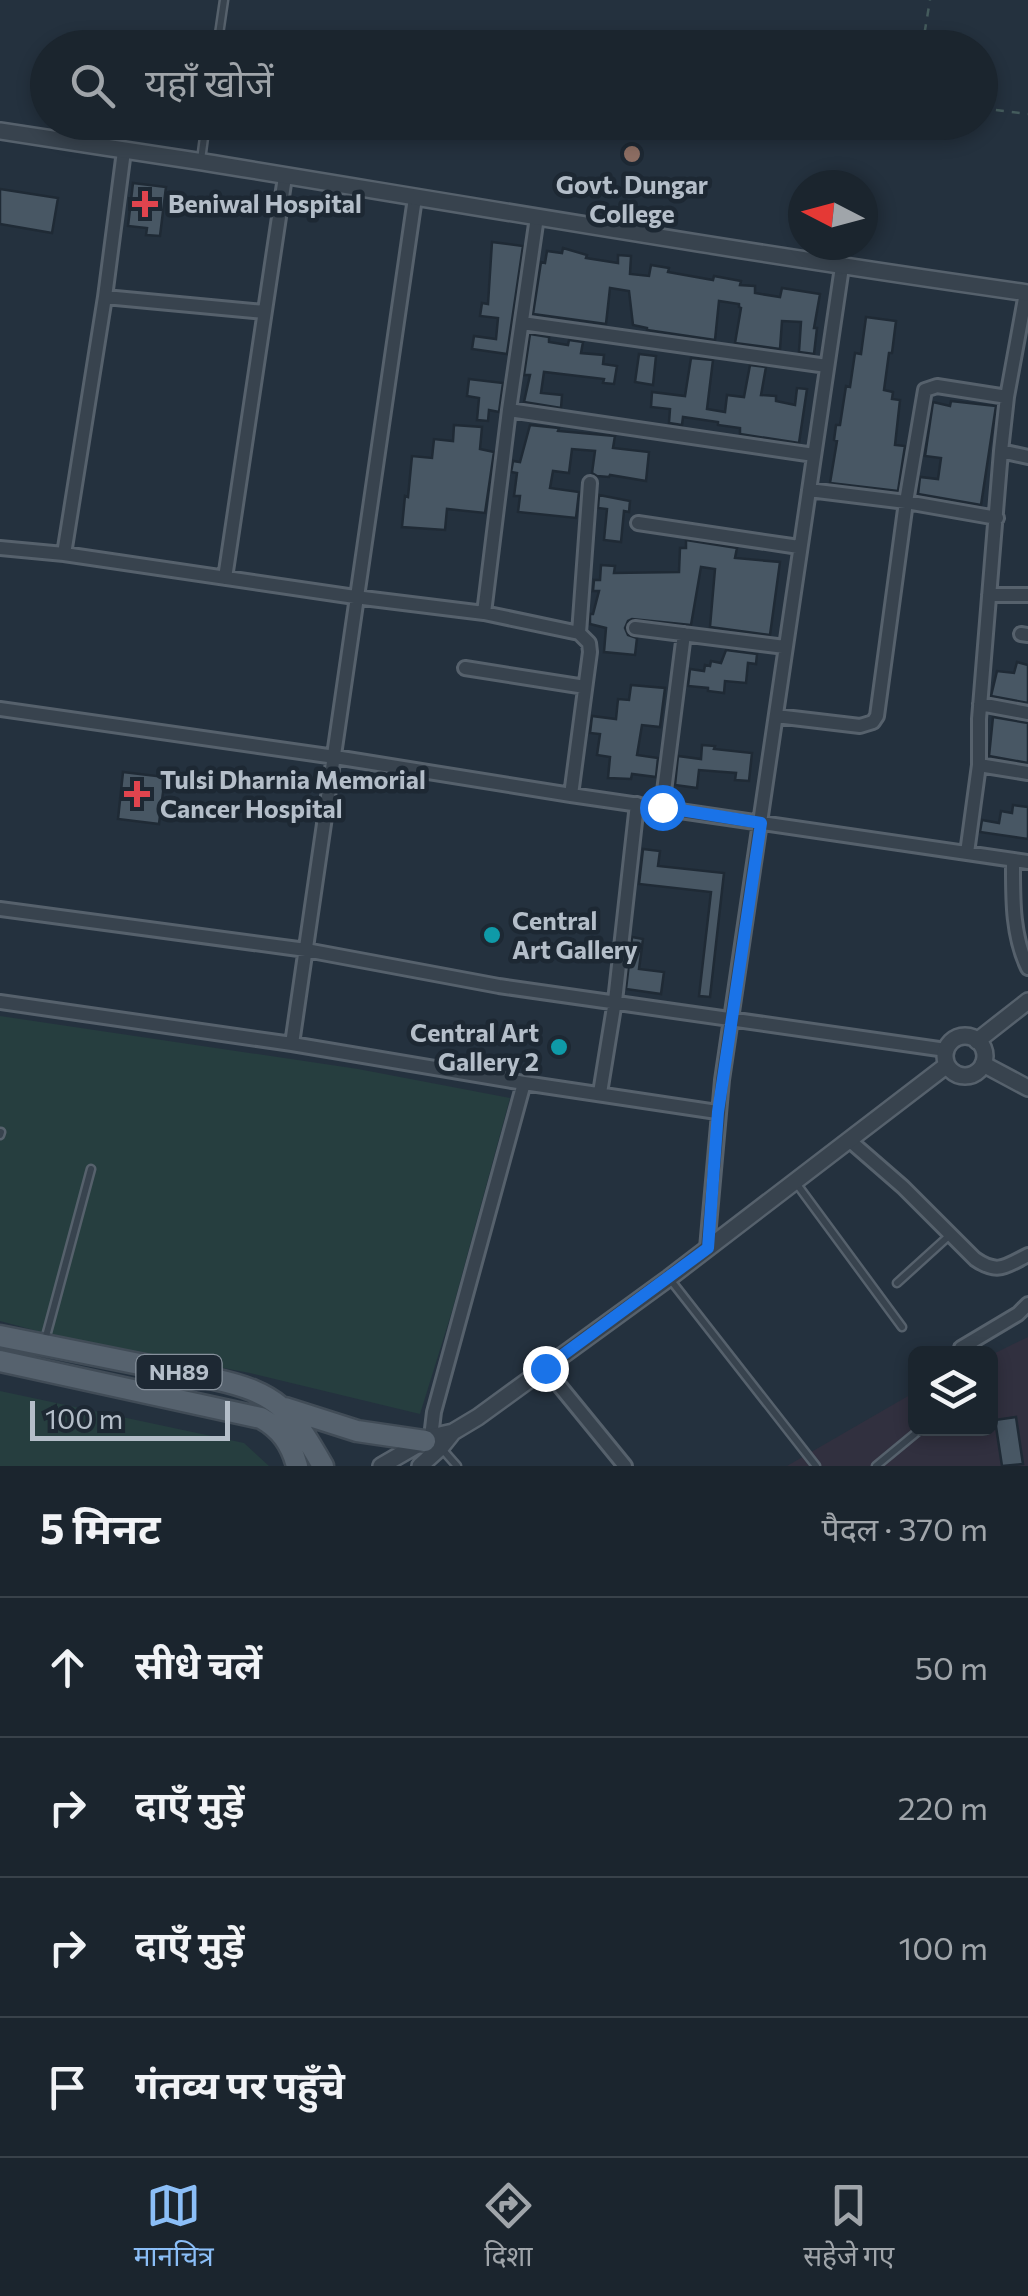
<!DOCTYPE html>
<html lang="hi">
<meta charset="utf-8">
<style>
body{margin:0;font-family:Commissioner,"Noto Sans Devanagari",sans-serif;background:#28313a;color:#f1f3f6}
.controls{position:absolute;right:30px;bottom:30px;display:grid;overflow:hidden;border-radius:15px;box-shadow:0 5px 15px #0003}
.controls button{width:90px;height:90px;display:grid;place-items:center;padding:0;border:0;border-bottom:2px solid #39424a;background:#1b252e;color:#f1f3f6;font:50px sans-serif}
.compass{position:absolute;left:788px;top:170px;width:90px;height:90px;border-radius:50%;background:#1b252e;box-shadow:0 5px 15px #0003;rotate:276deg}
.scale{position:absolute;left:30px;bottom:25px;width:200px;box-sizing:border-box;padding-left:10px;border:5px solid #b4bec9;border-top:0;font-size:28px;line-height:35px;white-space:nowrap;color:#b4bec9;-webkit-text-stroke:8px #1d2833;paint-order:stroke}
.stop{position:absolute;width:30px;height:30px;margin:-22px;border:8px solid #1a73e8;border-radius:50%;background:#fff}
.stop.end{background:#1a73e8;border-color:#fff;box-shadow:0 2px 10px #0008}
.list{margin:0;padding:0;list-style:none}
h2{display:flex;justify-content:space-between;align-items:center;height:130px;margin:0;padding:0 40px;font-size:42px}
h2 small{font-size:32px;font-weight:400;color:#a0a5aa}
.list li{display:grid;grid-template-columns:65px 1fr auto;gap:30px;align-items:center;box-sizing:border-box;height:140px;padding:0 40px;border-top:2px solid #39424a}
.list b{display:block;font-size:38px;white-space:nowrap}
.list em{font-size:32px;font-style:normal;color:#a0a5aa}
.icon{flex:none;width:55px;height:55px;fill:none;stroke:currentColor;stroke-width:2;stroke-linecap:round;stroke-linejoin:round}
.map{position:relative;flex:none;width:1028px;height:1466px;overflow:hidden}
.search{position:absolute;background:#1b252e;box-shadow:0 5px 15px #0003;left:30px;right:30px;top:30px;height:110px;display:flex;align-items:center;gap:25px;box-sizing:border-box;padding:0 35px;border-radius:55px;color:#a0a5aa;font-size:38px}
.sheet{height:690px;background:#1b252e}
nav{display:flex;justify-content:space-around;align-items:center;box-sizing:border-box;height:140px;border-top:2px solid #39424a;background:#1b252e;font-size:28px;color:#a0a5aa}
nav a{display:grid;justify-items:center;gap:5px}
nav .on{color:#8bbef7}
.map>svg:first-child{display:block}
.medical{fill:#31303f}
.green{fill:#263e3f}
.building{fill:#485764;stroke:#1f2a35;stroke-width:2.5}
.lines{fill:none;stroke-linecap:round;stroke-linejoin:round}
.service-casing{stroke:#56616c;stroke-width:11}
.minor-casing{stroke:#56616c;stroke-width:18}
.tertiary-casing{stroke:#56616c;stroke-width:20}
.primary-casing{stroke:#414c57;stroke-width:25}
.path{stroke:#445b5c;stroke-width:2.5;stroke-dasharray:8 8;stroke-linecap:butt}
.service{stroke:#38434e;stroke-width:6}
.minor{stroke:#38434e;stroke-width:12}
.tertiary{stroke:#38434e;stroke-width:15}
.primary{stroke:#56626e;stroke-width:20}
.route{stroke:#1a73e8;stroke-width:12}
.education-dot{fill:#8d6e63;stroke:#1d2833;stroke-width:4}
.health-dot{fill:#e0444e;stroke:#1d2833;stroke-width:4}
.culture-dot{fill:#0f9aa8;stroke:#1d2833;stroke-width:4}
.labels{text-anchor:middle;stroke-width:9;stroke-linejoin:round;paint-order:stroke}
.shield{fill:#1d2833;stroke:#87919c;stroke-width:2.5}
.shield-label{font-size:22px;font-weight:bold;fill:#b4bec9}
.poi-label{font-size:25px;font-weight:bold;fill:#b4bec9;stroke:#1d2833;text-anchor:start}
</style>
<div class="map">
<svg width="1028" height="1466" viewBox="0 0 1028 1466">
<rect width="100%" height="100%" fill="#24313e"/>
<path class="medical" d="M1028 1337V1466H787L915 1392 916 1428H990L991 1355Z"/>
<path class="green" d="M0 1016 358 1069 510 1098 452 1311 420 1414 250 1373 63 1338 0 1321Z
M0 1391 244 1443 269 1466H0Z"/>
<path class="building" d="M133 183 166 187 160 236 146 235 147 228 128 226Z
M0 189 58 198 52 233 0 224Z
M492 242 523 246 507 354 472 349 474 336 496 339 498 318 480 316 482 303 488 304Z
M563 248 587 255 586 258 618 263V255L631 256 630 274 649 276 651 265 669 268 668 272 713 280 714 276 741 281 740 285 755 286V293L780 297 782 288 820 294 814 328H817L814 354 799 352 801 322 782 321 780 349 735 343 741 308 739 307V304L719 301 715 340 647 330V328L633 325 629 291 610 288 606 324 533 314 541 262 545 263 547 251 562 253Z
M866 317 896 321 892 353H889L884 390 893 392 892 399 900 400 895 445 905 446 898 491 830 483 837 441 834 440 836 425H840L846 386 850 387 855 353 861 354Z
M530 334 549 337V342L568 345 569 340 583 342 581 353 604 355 603 364 617 366 614 384 603 383 604 379 544 372 541 393 562 395 561 408 524 402 530 375H524Z
M639 354 656 356 653 385 635 382Z
M691 358 713 360 707 409 725 412 727 395 744 397 750 365 766 367 761 395 776 396V401L795 405 797 388 807 389 799 443 740 434V428L718 425V422L683 417 682 425 669 423 670 409 651 407 652 392 685 396Z
M469 379 503 383 499 412 489 410 488 421 477 420 479 398 467 396Z
M951 401 996 406 981 505 918 494 920 477 938 479 941 458 925 456 933 402 950 406Z
M454 425 482 427 480 449 494 452 485 513 447 509 445 530 402 527 405 496 408 497 412 456 432 458 434 439 453 441Z
M530 425 559 428 558 431 615 436 613 448 649 452 646 481 610 475 609 477 597 476 592 473 595 451 572 449 569 473 553 471 550 488 579 492 576 518 518 512 520 496H514L517 473 511 472 512 467 513 461 520 462Z
M599 495 630 501 629 512 624 511 621 542 604 540 607 509 598 508Z
M686 540 737 548 735 558 780 562 770 635 710 627 715 569 701 567 691 625 632 619 628 621 625 628 628 635 637 638 635 655 604 652 606 628 590 624V614H593L599 591H593L594 580H600L601 565 615 566 614 573 679 572 680 548H686Z
M726 650 757 654 756 664 748 663 746 683 725 681 724 693 708 691V688L688 686 690 669 704 671 705 665 710 666 711 661 721 663Z
M1017 662 1028 665V703L991 696 997 671 1014 673Z
M631 685 665 688 660 727 642 725 637 755 658 758 656 777 632 774 631 779 608 778 610 757 597 755 600 734 590 733 592 716 616 719 618 699 629 700Z
M993 717 1028 723V763L989 756Z
M702 745 715 746 714 749 752 753 749 781 735 780 736 773 699 770 697 788 675 785 678 756 701 759Z
M123 772 165 777 159 824 118 819Z
M1013 805 1028 807V839L980 832 982 820 999 823 1001 811 1012 813Z
M643 849 660 851 658 866 724 873 710 997 699 996 711 892 639 884Z
M632 937 643 939 639 969 664 972 661 994 626 989Z
M1016 1417 1023 1464 1002 1466 995 1420Z"/>
<g class="lines">
<g class="service-casing">
<path id="service" d="M217 48 224 0
M201 160 206 122
M0 1135 1 1132
M796 1183 902 1327
M669 1278 816 1466
M897 1283 951 1234
M45 1340 91 1169
M442 1449 457 1466
M876 1466 922 1428"/>
</g>
<g class="minor-casing">
<path id="minor" d="M105 297 264 312
M522 323 827 366
M509 410 814 455
M1001 451 1028 457
M809 490 906 502 997 518
M638 523 799 547
M0 548 64 554 355 597 484 613 579 633 589 643 590 652 571 795
M64 554 105 297 124 151
M225 578 285 177
M989 595H1028
M484 613 509 410 537 217
M635 628 785 647
M579 633 590 483
M1021 634 1028 635
M465 668 585 687
M980 704 1028 713
M0 709 335 757 571 795 1028 862
M776 716 860 726 873 722 877 716 906 502 925 390 937 386 1007 397
M979 765 1028 773
M662 807 684 634
M967 853 979 765V719L1001 451 1007 397 1026 293
M1013 861C1013 897 1012 935 1028 968
M0 909 306 950 499 986 946 1050
M0 1002 292 1044 524 1083 717 1112
M292 1044 415 198
M600 1093 615 1001 637 804
M849 1140 903 1187 975 1259C998 1275 1006 1266 1028 1255
M707 1248 722 1080 842 267
M961 1348 1018 1314 1028 1304
M545 1368 625 1466
M431 1437 434 1412 524 1083"/>
</g>
<g class="tertiary-casing">
<path id="tertiary" d="M0 131C68 142 135 151 203 162 478 207 752 254 1028 293
M945 1056a20 20 0 1 1 40 0a20 20 0 1 1-40 0Z
M977 1041 1028 1001
M983 1064 1028 1088
M381 1466 431 1437 453 1432 478 1417 669 1278 947 1065
M420 1466 441 1447 453 1432"/>
</g>
<g class="primary-casing">
<path id="primary" d="M0 1336 214 1379C278 1393 291 1410 323 1466
M0 1361 261 1418C281 1429 291 1444 297 1466
M285 1408 357 1431 425 1441"/>
</g>
<path class="path" d="M922 48 930 0
M980 108 1028 114"/>
<use href="#service" class="service"/>
<use href="#minor" class="minor"/>
<use href="#tertiary" class="tertiary"/>
<use href="#primary" class="primary"/>
</g>
<g class="lines">
<path class="route" d="M545 1368 708 1248 718 1112 761 823 662 807"/>
</g>
<circle class="education-dot" cx="632" cy="154" r="10"/>
<g class="health-dot">
<path d="M140 189h10v10h10v10h-10v10h-10v-10h-10v-10h10z"/>
<path d="M132 779h10v10h10v10h-10v10h-10v-10h-10v-10h10z"/>
</g>
<g class="culture-dot">
<circle cx="492" cy="935" r="10"/>
<circle cx="559" cy="1047" r="10"/>
</g>
<g class="labels">
<rect class="shield" x="136.5" y="1355" width="85" height="34" rx="8"/>
<g class="shield-label">
<text x="179" y="1380">NH89</text>
</g>
<g class="poi-label">
<text x="632" y="194" text-anchor="middle">Govt. Dungar<tspan x="632" dy="29">College</tspan></text>
<text x="168" y="213">Beniwal Hospital</text>
<text x="160" y="789">Tulsi Dharnia Memorial<tspan x="160" dy="29">Cancer Hospital</tspan></text>
<text x="512" y="930">Central<tspan x="512" dy="29">Art Gallery</tspan></text>
<text x="539" y="1042" text-anchor="end">Central Art<tspan x="539" dy="29">Gallery 2</tspan></text>
</g>
</g>
</svg>
<div class="controls">
<button><svg class="icon" aria-label="layers" viewBox="0 0 24 24"><path d="M12 4l9 5-9 5-9-5zM3 14l9 5 9-5"/></svg></button>
</div>
<svg class="compass" viewBox="-18 -18 36 36"><path d="M0-13l5 13h-10z" fill="#e53935"/><path d="M0 13l5-13h-10z" fill="#a0a5aa"/></svg>
<div class="scale">100 m</div>
<div class="stop" style="left:662px;top:807px"></div>
<div class="stop end" style="left:545px;top:1368px"></div>
<div class="search"><svg class="icon" aria-label="search" viewBox="0 0 24 24"><circle cx="10" cy="10" r="6"/><path d="M15 15l6 6"/></svg>यहाँ खोजें</div>
</div>
<section class="sheet">
<h2>5 मिनट<small>पैदल · 370 m</small></h2>
<ul class="list">
<li><svg class="icon" aria-label="ahead" viewBox="0 0 24 24"><path d="M12 20V5M6 11l6-6 6 6"/></svg><div><b>सीधे चलें</b></div><em>50 m</em></li>
<li><svg class="icon" aria-label="right" viewBox="0 0 24 24"><path d="M7 20v-9h11M14 6l5 5-5 5"/></svg><div><b>दाएँ मुड़ें</b></div><em>220 m</em></li>
<li><svg class="icon" aria-label="right" viewBox="0 0 24 24"><path d="M7 20v-9h11M14 6l5 5-5 5"/></svg><div><b>दाएँ मुड़ें</b></div><em>100 m</em></li>
<li><svg class="icon" aria-label="arrive" viewBox="0 0 24 24"><path d="M6 21V4h12l-3 4 3 4H6"/></svg><div><b>गंतव्य पर पहुँचे</b></div></li>
</ul>
</section>
<nav>
<a class="on"><svg class="icon" aria-label="map" viewBox="0 0 24 24"><path d="M3 6l6-2 6 2 6-2v14l-6 2-6-2-6 2zM9 4v14M15 6v14"/></svg>मानचित्र</a>
<a><svg class="icon" aria-label="directions" viewBox="0 0 24 24"><path d="M12 3l9 9-9 9-9-9zM9 14v-3h6M13 9l2 2-2 2"/></svg>दिशा</a>
<a><svg class="icon" aria-label="saved" viewBox="0 0 24 24"><path d="M7 4h10v16l-5-4-5 4z"/></svg>सहेजे गए</a>
</nav>
